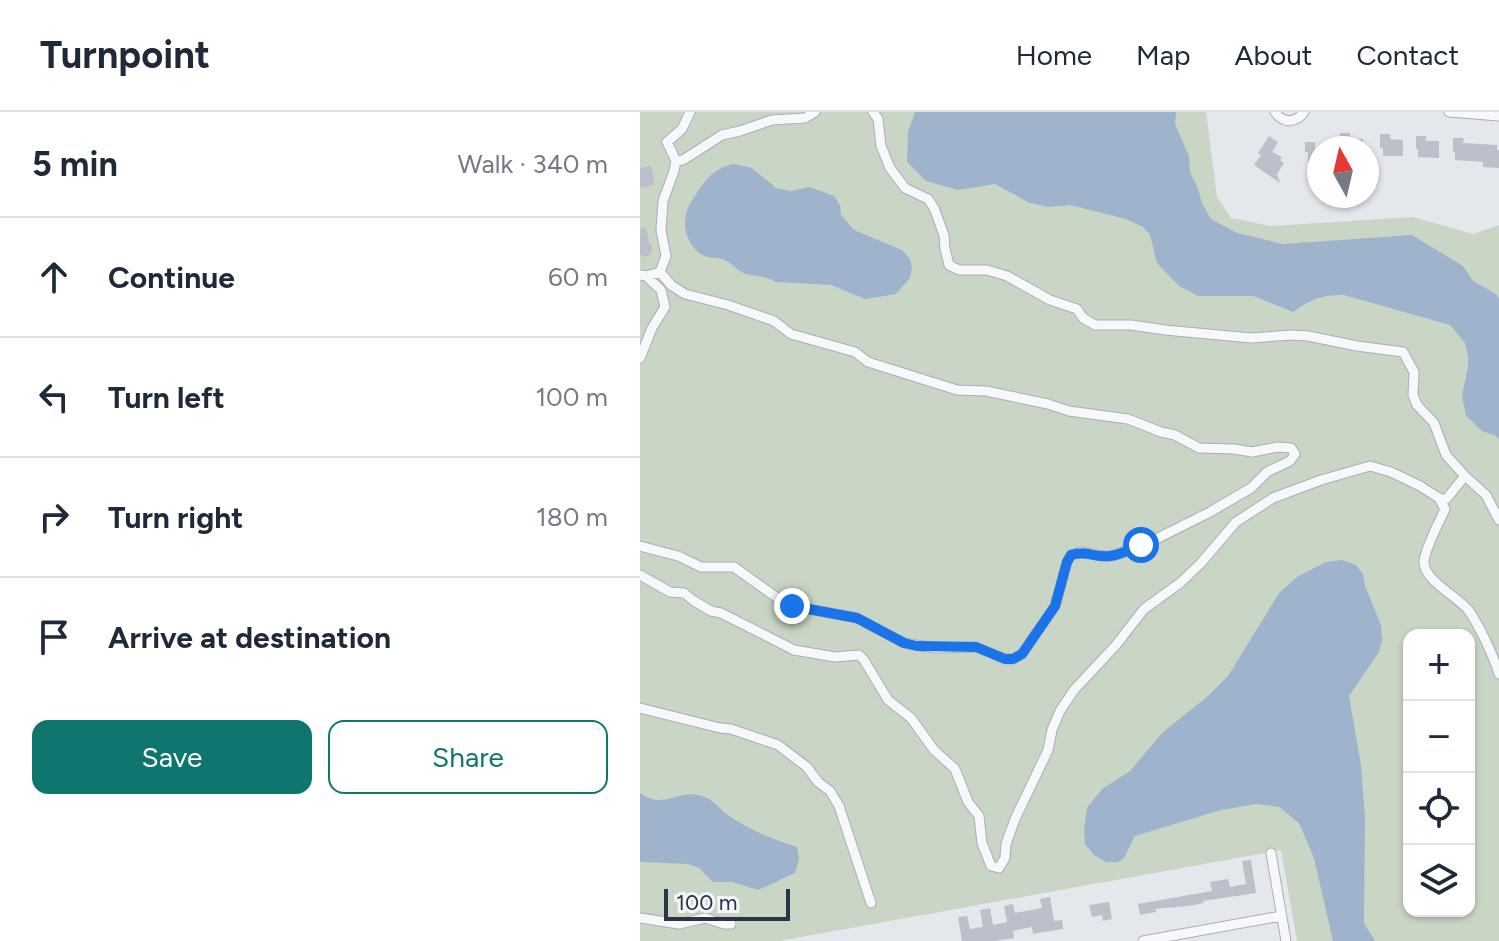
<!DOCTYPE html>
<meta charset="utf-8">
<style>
body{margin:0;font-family:Figtree,sans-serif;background:#f2f2f3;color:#1f2937}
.controls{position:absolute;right:24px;bottom:24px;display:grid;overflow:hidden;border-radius:16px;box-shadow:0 2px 6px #0004}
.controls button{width:72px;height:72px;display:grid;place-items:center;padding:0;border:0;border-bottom:2px solid #e0e1e3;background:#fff;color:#1f2937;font:40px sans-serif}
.compass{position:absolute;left:667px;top:24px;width:72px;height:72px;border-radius:50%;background:#fff;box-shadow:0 2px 6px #0004;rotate:352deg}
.scale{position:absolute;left:24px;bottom:20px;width:126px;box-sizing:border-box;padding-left:8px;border:4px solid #2b3445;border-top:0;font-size:22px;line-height:28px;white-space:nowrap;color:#2b3445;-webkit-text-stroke:6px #f4f6f9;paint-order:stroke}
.stop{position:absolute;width:24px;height:24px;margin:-18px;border:6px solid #1a73e8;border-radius:50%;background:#fff}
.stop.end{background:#1a73e8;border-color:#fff;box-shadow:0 2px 8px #0008}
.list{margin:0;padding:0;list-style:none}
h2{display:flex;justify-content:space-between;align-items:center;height:104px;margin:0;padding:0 32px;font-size:34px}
h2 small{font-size:26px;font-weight:400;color:#747a83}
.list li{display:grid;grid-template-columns:52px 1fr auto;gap:24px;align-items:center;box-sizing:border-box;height:120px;padding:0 32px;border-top:2px solid #e0e1e3}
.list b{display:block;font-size:30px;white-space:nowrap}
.list em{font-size:26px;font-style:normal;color:#747a83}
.actions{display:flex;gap:16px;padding:24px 32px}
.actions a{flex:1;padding:18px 0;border:2px solid #0f766e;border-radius:16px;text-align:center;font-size:28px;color:#0f766e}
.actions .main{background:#0f766e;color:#fff}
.icon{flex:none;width:44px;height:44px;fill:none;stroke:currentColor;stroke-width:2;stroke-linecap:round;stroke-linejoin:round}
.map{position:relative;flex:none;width:859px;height:829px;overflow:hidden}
header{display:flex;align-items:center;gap:48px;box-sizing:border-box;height:112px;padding:0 40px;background:#fff;border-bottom:2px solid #e0e1e3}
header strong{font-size:38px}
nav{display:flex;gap:44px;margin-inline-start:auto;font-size:28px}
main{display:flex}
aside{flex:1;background:#fff}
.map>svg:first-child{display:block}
.green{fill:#c9d6c5;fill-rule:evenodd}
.water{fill:#9fb4cc}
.building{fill:#bbc0ca}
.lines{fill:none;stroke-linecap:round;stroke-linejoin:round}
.minor-casing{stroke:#a9aeb7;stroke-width:11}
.minor{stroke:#f7f8fa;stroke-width:9}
.route{stroke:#1a73e8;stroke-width:10}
</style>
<header>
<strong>Turnpoint</strong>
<nav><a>Home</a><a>Map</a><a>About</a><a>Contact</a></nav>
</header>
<main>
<aside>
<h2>5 min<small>Walk · 340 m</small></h2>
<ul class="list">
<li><svg class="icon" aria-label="ahead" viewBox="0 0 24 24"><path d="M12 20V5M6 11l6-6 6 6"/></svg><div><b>Continue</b></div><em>60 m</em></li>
<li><svg class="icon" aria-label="left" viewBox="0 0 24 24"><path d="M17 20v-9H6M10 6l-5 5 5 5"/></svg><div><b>Turn left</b></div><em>100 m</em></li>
<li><svg class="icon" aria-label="right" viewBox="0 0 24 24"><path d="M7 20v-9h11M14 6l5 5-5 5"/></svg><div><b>Turn right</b></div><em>180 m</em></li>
<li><svg class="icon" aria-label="arrive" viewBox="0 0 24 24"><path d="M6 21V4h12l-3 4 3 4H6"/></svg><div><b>Arrive at destination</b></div></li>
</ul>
<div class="actions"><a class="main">Save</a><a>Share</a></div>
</aside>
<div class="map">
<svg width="859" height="829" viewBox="0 0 859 829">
<rect width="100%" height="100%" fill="#e4e7ec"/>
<path class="green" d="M0 0H566L577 85 591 106 631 114 773 105 833 122 859 113V829H657L641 738 139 829H0ZM769 523H829V799H769Z"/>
<path class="water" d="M275 0H536L535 12 549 44 550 60 558 77 562 91 571 107 597 121 643 132 772 123 823 154 833 169 856 182 859 187V328L856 324 842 319 826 304 822 283 828 255V244L825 231 810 213 704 183C680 183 672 187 653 200L613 184H558L539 174 517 151 510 123 503 115 486 107 430 93 409 95 390 91 355 72 318 78 286 69 267 50 268 20Z
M94 52 112 56 136 76 151 79 170 75 194 84 200 93 201 103 214 118 262 138 270 147 272 156 270 166 256 182 225 187 191 173 136 170C126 164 116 164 106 162 97 159 93 152 85 148 78 145 68 147 61 142 43 130 40 104 53 87 65 69 72 56 94 52Z
M702 448 716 453 723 462 725 474 741 513 742 528 739 540 709 584 721 653 725 706 724 811 735 829H693L674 746 659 711 639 695 616 692 581 698 495 724 484 746 478 750H466L454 743 445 732 444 718 447 696 462 677 490 659 523 620 568 584 588 564 639 481 657 465 686 450Z
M0 681C24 698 35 678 59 683 73 686 79 697 89 704 110 718 134 728 157 735L159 748 155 761 118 778 92 770H73L59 756 48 752 0 750Z"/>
<path class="building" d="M700 21H710V27H723L722 36H700Z
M740 22H750V27L763 28V44H743V36H740Z
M629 24 638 30 632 40 642 45 640 48 644 51 637 62 640 71 614 53 621 43 618 41Z
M776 24H786V29H799V46L778 45V37H776Z
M813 26H824L823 31 857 33V38H859V56L843 55V50L815 48V40H813Z
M665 30H675V37H679V53H668V40H665Z
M11 54 15 73 0 76V56Z
M6 116 9 130 12 134V140L8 144 4 145 0 143V117Z
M611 748 616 781 563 789 564 791 548 794 515 797 516 800 500 803 498 792 572 779 570 770 588 767 590 775 606 772 602 749Z
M410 785 414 809 422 808 423 817 393 822 392 815 373 819 374 826 355 829H322L318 805 327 804 330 817 343 815 340 798 350 796 353 813 367 810 364 794 373 792 375 801 402 796 400 787Z
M469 790 472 807 463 809 462 803 452 805 449 793Z"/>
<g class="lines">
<g class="minor-casing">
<path id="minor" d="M233 0 238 7 241 34 250 56 265 76 288 87 294 96 304 123 305 137 309 153 319 158H347L367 164 410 188 437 197 443 206 455 213H491L525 218 611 226 652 223 668 224 717 234 763 240 774 260 773 283 777 293 794 311 806 343 825 364
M635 0C643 12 656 11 664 0
M809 0 859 4
M36 49 43 48 82 23 100 19 132 8 165 6 175 0
M0 163 6 164 20 160 26 144 21 118 23 89 34 59 36 49 27 30 42 17 50 0
M0 246 12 216 25 195 21 178 6 164
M799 386 804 388 807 386 825 364 846 383 859 408
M0 434 38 444 61 455H94L143 490 152 494 217 506 264 531 295 536 336 535 365 547H373L382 542 415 494 427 450 431 443 441 440 463 444H472L510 430 570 400 611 376 627 360 650 349 655 342 651 336 638 335 612 340 594 337 559 336 535 323 521 320 488 307 429 299 408 292 346 279 317 278 228 250 215 240 151 222 134 209 88 193 45 182 31 173 20 160
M0 463 30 480 44 481 54 489 71 499 81 501 154 538 195 545 219 543 224 548 248 588 271 606 294 638 315 657 328 690 339 704 342 731 351 754 359 756 365 746 366 732 375 707 408 638 412 618 420 599 434 578 476 533 504 497 540 471 560 452 596 410 633 386 681 368 730 354 751 360 780 374 799 386 805 397C799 411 786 434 784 449 783 469 818 484 829 499 839 513 854 545 859 562
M0 596 80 616 91 617 138 633 167 655 178 670 190 679 199 694 231 791
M631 741 646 829
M0 806 39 812 65 806 84 812H91
M503 829 641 804"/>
</g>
<use href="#minor" class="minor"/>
</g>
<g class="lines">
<path class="route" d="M152 494 217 506 264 531 277 534 336 535 365 547H373L382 542 415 494 427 450 431 443C447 438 455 446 470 444 480 443 491 437 501 433"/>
</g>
</svg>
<div class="controls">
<button>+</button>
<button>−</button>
<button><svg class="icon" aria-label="locate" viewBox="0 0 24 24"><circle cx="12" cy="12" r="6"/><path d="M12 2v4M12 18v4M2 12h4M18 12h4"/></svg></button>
<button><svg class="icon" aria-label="layers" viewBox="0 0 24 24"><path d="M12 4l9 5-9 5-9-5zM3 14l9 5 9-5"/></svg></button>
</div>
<svg class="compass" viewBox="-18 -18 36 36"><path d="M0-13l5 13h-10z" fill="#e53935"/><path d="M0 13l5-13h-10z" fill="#747a83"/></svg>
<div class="scale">100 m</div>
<div class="stop" style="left:501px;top:433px"></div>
<div class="stop end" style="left:152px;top:494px"></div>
</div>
</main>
